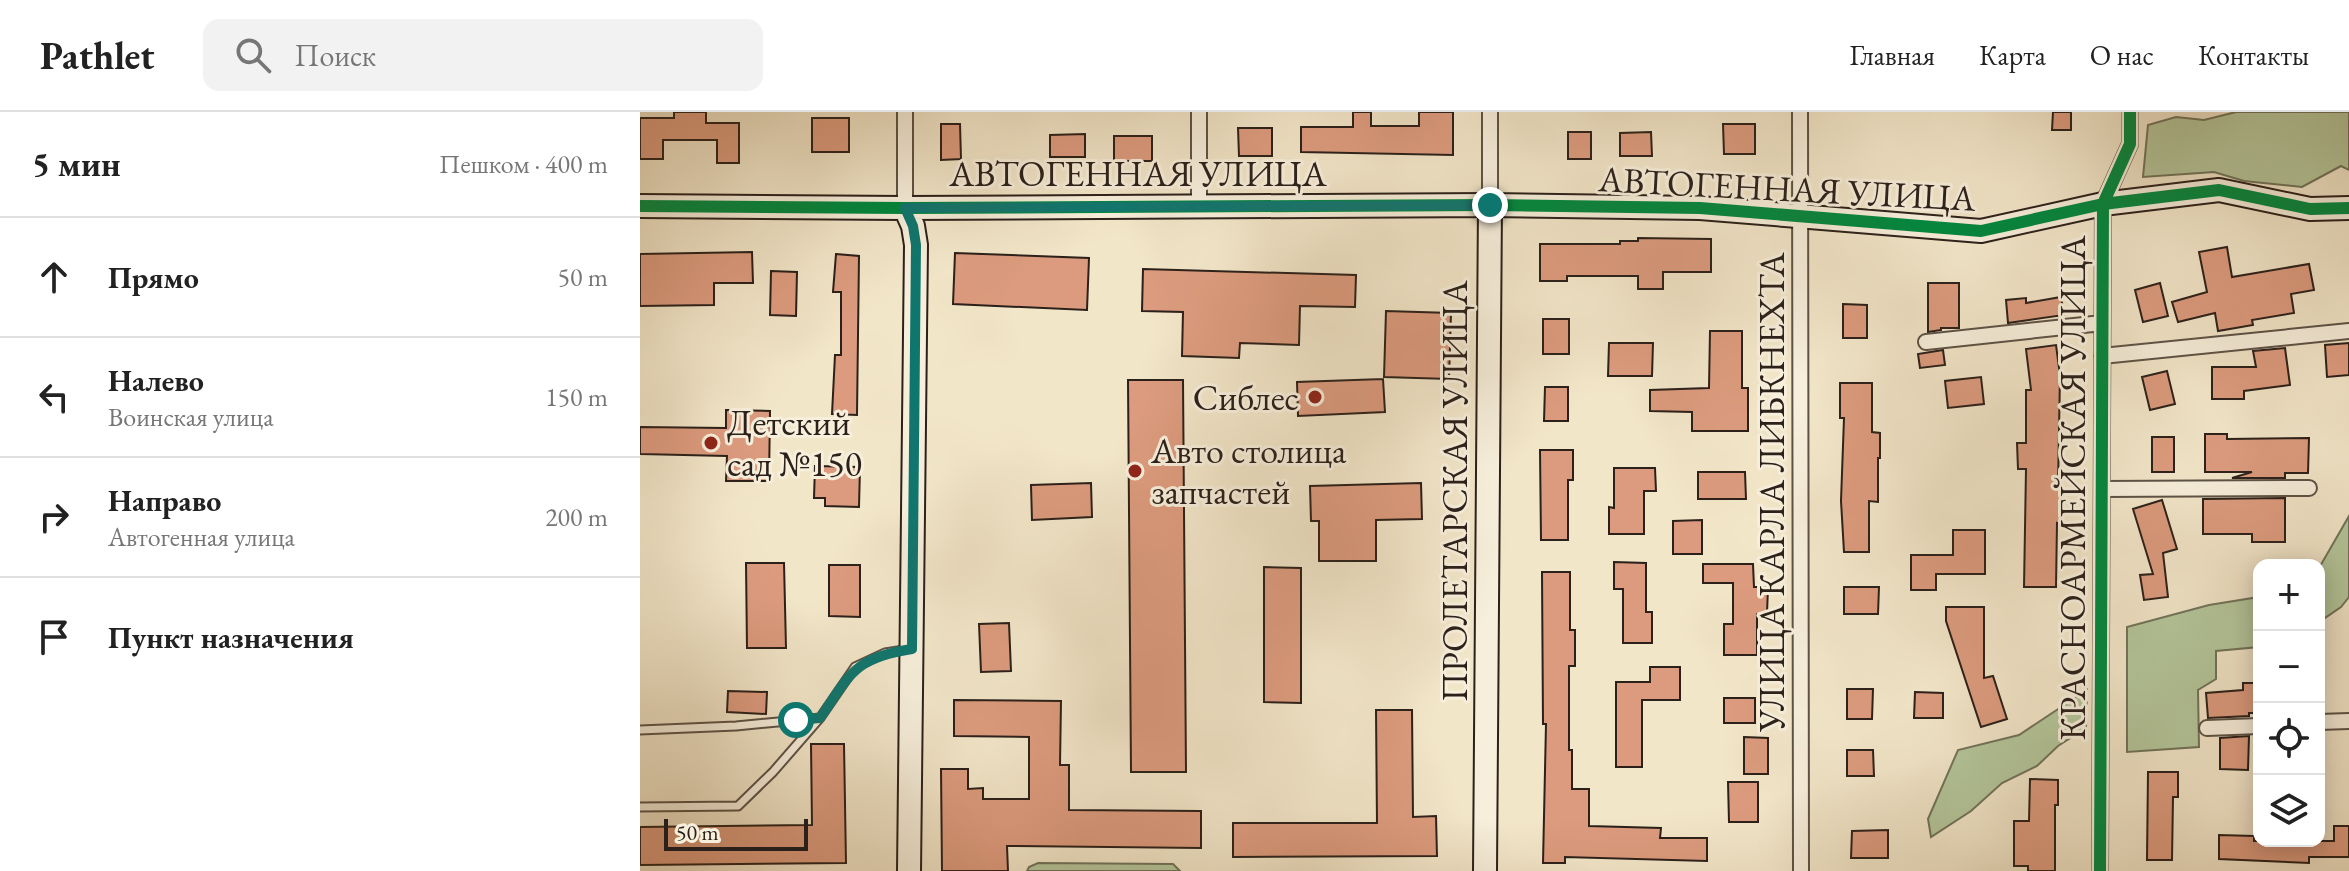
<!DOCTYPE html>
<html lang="ru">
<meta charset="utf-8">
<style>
body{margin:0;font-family:"EB Garamond",serif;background:#f2f2f2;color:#222}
.controls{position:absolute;right:24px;bottom:24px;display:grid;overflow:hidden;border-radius:16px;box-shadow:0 4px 20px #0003}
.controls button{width:72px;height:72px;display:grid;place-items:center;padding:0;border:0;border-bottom:2px solid #e0e0e0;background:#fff;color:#222;font:40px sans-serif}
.scale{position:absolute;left:24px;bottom:20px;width:144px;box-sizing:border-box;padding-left:8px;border:4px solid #2b201a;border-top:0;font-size:22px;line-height:28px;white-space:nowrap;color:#2b201a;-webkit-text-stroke:6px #f7efdc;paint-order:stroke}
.stop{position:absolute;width:24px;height:24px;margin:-18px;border:6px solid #0f766e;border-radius:50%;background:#fff}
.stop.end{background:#0f766e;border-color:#fff;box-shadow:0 2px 8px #0008}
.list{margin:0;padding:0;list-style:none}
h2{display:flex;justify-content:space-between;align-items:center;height:104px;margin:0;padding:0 32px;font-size:34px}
h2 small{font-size:26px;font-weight:400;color:#767676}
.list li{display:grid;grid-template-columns:52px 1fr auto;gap:24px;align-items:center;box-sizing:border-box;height:120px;padding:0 32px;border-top:2px solid #e0e0e0}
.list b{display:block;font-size:30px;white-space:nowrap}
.list p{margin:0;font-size:26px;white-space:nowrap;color:#767676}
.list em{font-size:26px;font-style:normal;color:#767676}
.icon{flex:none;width:44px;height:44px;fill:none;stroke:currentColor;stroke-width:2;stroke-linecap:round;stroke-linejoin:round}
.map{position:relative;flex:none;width:1709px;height:759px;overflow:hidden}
header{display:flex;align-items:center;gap:48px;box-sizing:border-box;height:112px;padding:0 40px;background:#fff;border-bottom:2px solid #e0e0e0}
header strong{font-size:38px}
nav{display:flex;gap:44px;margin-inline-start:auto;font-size:28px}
.search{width:560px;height:72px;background:#f2f2f2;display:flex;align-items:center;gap:20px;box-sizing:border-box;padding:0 28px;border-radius:16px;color:#767676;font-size:30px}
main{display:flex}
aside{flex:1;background:#fff}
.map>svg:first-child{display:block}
.green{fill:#b4c69b;stroke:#70735a;stroke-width:2}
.building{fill:#dc9b7e;stroke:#2b201a;stroke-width:2}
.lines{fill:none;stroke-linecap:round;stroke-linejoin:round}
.lane-casing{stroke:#5d5246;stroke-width:11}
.street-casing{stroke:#5d5246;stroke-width:18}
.secondary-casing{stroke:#2b201a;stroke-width:26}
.lane{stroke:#f7efdc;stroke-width:7}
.street{stroke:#f7efdc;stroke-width:14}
.secondary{stroke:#f7efdc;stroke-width:22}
.cycleway-casing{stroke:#f7efdc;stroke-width:17}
.cycleway{stroke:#00873e;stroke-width:12}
.route{stroke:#0f766e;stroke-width:10}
.poi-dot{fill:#8f2418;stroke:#f7efdc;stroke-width:3}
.labels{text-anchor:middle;stroke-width:6;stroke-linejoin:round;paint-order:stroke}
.street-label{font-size:36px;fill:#2b201a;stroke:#f7efdc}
.poi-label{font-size:36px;fill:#2b201a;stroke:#f7efdc;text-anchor:start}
</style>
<header>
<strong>Pathlet</strong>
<div class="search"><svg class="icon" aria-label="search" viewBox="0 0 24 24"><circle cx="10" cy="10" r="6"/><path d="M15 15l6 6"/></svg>Поиск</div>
<nav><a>Главная</a><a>Карта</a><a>О нас</a><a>Контакты</a></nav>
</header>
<main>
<aside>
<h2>5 мин<small>Пешком · 400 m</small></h2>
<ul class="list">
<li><svg class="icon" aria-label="ahead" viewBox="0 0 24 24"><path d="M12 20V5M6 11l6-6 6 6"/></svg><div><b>Прямо</b></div><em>50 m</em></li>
<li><svg class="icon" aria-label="left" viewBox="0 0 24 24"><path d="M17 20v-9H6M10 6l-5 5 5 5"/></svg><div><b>Налево</b><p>Воинская улица</p></div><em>150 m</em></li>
<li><svg class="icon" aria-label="right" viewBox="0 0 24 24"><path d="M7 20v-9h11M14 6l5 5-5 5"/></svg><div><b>Направо</b><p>Автогенная улица</p></div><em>200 m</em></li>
<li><svg class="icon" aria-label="arrive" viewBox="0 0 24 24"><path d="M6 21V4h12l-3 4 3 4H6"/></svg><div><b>Пункт назначения</b></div></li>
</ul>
</aside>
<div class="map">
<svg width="1709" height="759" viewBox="0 0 1709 759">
<rect width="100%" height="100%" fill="#f2e6c9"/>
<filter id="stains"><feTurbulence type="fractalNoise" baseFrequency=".0025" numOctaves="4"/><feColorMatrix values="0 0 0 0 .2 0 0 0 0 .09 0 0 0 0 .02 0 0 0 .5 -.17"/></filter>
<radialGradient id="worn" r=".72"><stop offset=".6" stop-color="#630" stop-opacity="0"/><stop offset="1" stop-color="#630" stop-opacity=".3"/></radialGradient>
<path class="green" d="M1596 0H1709V58L1701 54 1662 75 1604 69 1574 60 1503 65 1508 13 1536 5 1564 8Z
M1709 404V485L1701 495 1679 510V456Z
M1619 485V535L1576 539V567L1558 578 1559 635 1487 640V515L1569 493Z
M1447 578 1446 616 1418 634 1397 654 1362 671 1331 699 1291 725 1288 707 1318 638 1379 623Z
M398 751 533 752 540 759H387L389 755Z"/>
<path class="building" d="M34 0H66V11H99V51H77V28H23V47H0V6H34Z
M713 0H731V14H779V0H813V43L661 40V15H713Z
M1413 0H1431V18H1412Z
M172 6H209V40H172Z
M301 12H320L321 47 301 48Z
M1083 12H1115V42H1084Z
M598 16H632V44H599Z
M928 20H951V47H928Z
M1011 20 1012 44H980V21Z
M445 22V45H410V23Z
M474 24H512V49H474Z
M998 126 1071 127V160H1023V177H998V164H927V169H900V132H980V129H998Z
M1587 135 1592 165 1669 152 1674 178 1651 182 1654 201 1612 208 1613 213 1578 219 1575 201 1538 210 1532 190 1567 180 1559 140Z
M112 140 113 171H74V193L0 194V142Z
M315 141 449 146 447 198 313 192Z
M196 142 219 144 217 303 192 302 195 243H201V180H193Z
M503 157 716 163 715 195 660 194 659 233 600 231 599 246 542 244 543 200 502 199Z
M131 159 157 160 156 204 130 203Z
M1288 171H1319V216H1301V218L1288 220Z
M1520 171 1528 204 1503 210 1495 178Z
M1421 185 1424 203 1368 211 1366 188 1386 186V191Z
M1203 192 1227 193V226H1203Z
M746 199 811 201 809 267 744 265Z
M903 207H929V242H903Z
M1070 219H1102V276H1108V319H1052V300L1010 299V278L1069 276Z
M969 231H1013L1012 264H968Z
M1709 231V263L1687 265 1685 233Z
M1416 233 1420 263 1418 376H1420V412L1417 411 1416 475H1384L1386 357H1378L1377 331H1386V278H1391L1386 237Z
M1645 236 1650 273 1604 279V287H1572V255H1616L1613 239Z
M1303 238 1305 253 1280 256 1278 242Z
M1527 259 1535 292 1510 298 1502 265Z
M1341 265 1344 292 1308 296 1305 269Z
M743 267 745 300 658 304 657 270Z
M488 268H543L546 660H491Z
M1200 271H1232V320L1240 321V346H1238V390L1229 389V440H1204L1201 389 1204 306H1200Z
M905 275H928V309H904Z
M86 298 130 299 129 369H86L87 344 0 342V315L86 316Z
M1565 322H1587V327L1669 326 1668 361H1645V366H1592L1612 360H1565Z
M1512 325H1534V360H1512Z
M900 338H933V368H928V428H901Z
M175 354 220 355 219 395 185 394V386H174Z
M974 356H1015L1016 379H1004V422H969V395L974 396Z
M1058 360H1105L1106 387H1058Z
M451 371 452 405 392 408 391 373Z
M781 371 782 407 736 408V449H679V409H671L670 374Z
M1645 386V430H1612V422H1563V387Z
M1522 388 1537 437 1523 441 1528 485 1504 488 1500 463 1513 462 1493 397Z
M1062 408V442H1033V409Z
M1313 418H1345V462H1296V478H1271V443H1313Z
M974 450 1006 451V500H1012V531H983V477H974Z
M106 451H144L146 536H107Z
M1063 452H1113L1114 475H1128L1127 502H1117V543H1084V512H1093V471H1063Z
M189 453H220V505L189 504Z
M624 455 661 456V591L624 590Z
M902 460H930V518H935V554H929V638H932V677H949V714L1021 716 1020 726H1067V749L925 745V751H903L906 612H903Z
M1204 475H1239L1238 502H1204Z
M1306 495H1344V566L1353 564 1367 607 1341 615 1306 509Z
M369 511 371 559 341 560 339 512Z
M1010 555H1040V588H1002V655H976V570H1010Z
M1603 571H1619V601H1609V604L1568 606 1566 581 1603 578Z
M1207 577H1233L1232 607H1207Z
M88 579 127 580 126 602 87 600Z
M1275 580 1303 581V606H1274Z
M1084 586H1115V611H1084Z
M314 588 421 589 420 653H429V698L561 699V736L367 734 368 759H302L301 657H328V677L343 676V687H389V625L314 624Z
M736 598H772L773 705 796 704 797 744 593 745V711H737Z
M1609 624 1608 658 1580 657V626Z
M1104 625 1128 626V662H1104Z
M171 632H204L206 751 0 753V715L172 713Z
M1207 638H1233L1234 664H1207Z
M1508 660H1538V685H1533L1532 748H1507Z
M1390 667 1418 668V693H1415V759H1388V754H1374V709H1389Z
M1088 670H1118V710H1089Z
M1694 714H1709V745H1669V751L1579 747V723L1614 724V729H1694Z
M1248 718V746H1211L1212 719Z"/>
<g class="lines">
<g class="lane-casing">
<path id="lane" d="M0 618 96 614 180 606
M0 695 98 694 133 660 180 606 215 555 245 541 270 537"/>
</g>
<g class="street-casing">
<path id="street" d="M265 0V96
M559 0V96
M1160 0 1161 759
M850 93V0
M1286 230 1462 211
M1462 244 1709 219
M1462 377 1669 376
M1679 610 1709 609
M1567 616 1619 614
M1460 759 1463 92 1490 32V0"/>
</g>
<g class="secondary-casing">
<path id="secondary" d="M0 94 265 96 850 93 1060 96 1341 119 1463 92 1579 78 1670 97 1709 96
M265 96 273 114 276 133 269 759
M845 759 850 93"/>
</g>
<use href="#lane" class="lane"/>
<use href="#street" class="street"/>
<use href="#secondary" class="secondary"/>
<g class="cycleway-casing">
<path id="cycleway" d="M0 94 265 96 850 93 1060 96 1341 119 1463 92 1579 78 1670 97 1709 96
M1460 759 1463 92 1490 32V0"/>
</g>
<use href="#cycleway" class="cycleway"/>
</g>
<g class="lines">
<path class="route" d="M156 608 180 606C211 561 214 546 272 537L276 133 273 114 265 96 850 93"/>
</g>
<g class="poi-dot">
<circle cx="675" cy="285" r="8"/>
<circle cx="71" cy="331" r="8"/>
<circle cx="495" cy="359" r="8"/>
</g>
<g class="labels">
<g class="street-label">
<text x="498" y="74">АВТОГЕННАЯ УЛИЦА</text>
<text transform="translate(1147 76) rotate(3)" y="13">АВТОГЕННАЯ УЛИЦА</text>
<text transform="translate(1432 376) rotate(-90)" y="13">КРАСНОАРМЕЙСКАЯ УЛИЦА</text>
<text transform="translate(814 379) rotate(-90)" y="13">ПРОЛЕТАРСКАЯ УЛИЦА</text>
<text transform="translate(1131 380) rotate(-90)" y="13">УЛИЦА КАРЛА ЛИБКНЕХТА</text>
</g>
<g class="poi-label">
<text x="659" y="298" text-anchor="end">Сиблес</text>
<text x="87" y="323">Детский<tspan x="87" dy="41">сад №150</tspan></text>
<text x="511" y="351">Авто столица<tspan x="511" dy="41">запчастей</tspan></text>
</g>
</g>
<rect width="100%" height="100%" filter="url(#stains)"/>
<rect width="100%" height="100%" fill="url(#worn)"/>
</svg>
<div class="controls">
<button>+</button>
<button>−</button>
<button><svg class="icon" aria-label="locate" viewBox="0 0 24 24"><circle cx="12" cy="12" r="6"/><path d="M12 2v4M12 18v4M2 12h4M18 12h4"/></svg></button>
<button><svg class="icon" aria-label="layers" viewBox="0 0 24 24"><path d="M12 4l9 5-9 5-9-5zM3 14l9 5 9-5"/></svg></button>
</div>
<div class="scale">50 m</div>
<div class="stop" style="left:156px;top:608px"></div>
<div class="stop end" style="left:850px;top:93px"></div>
</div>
</main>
